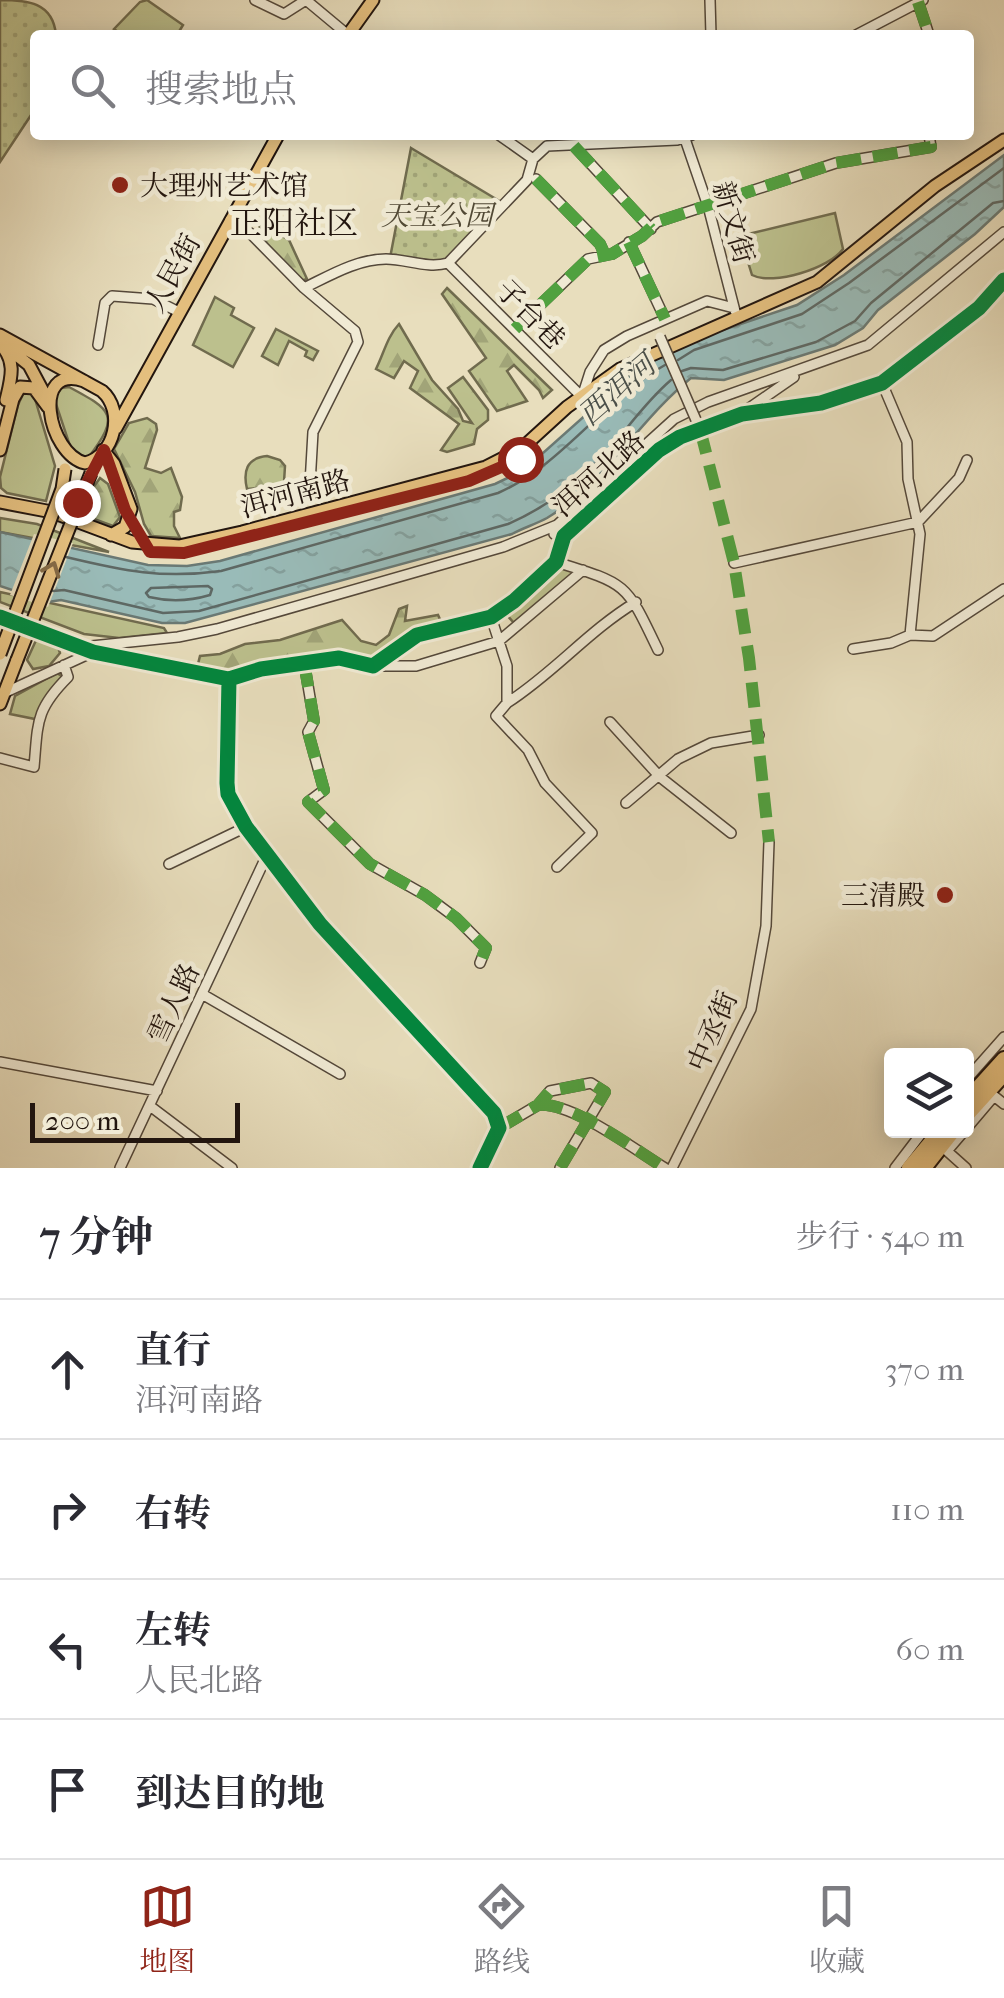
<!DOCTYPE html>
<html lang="zh">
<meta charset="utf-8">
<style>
body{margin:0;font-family:"IM FELL French Canon","Noto Serif SC",serif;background:#f7f7f7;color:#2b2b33}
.controls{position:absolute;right:30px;bottom:30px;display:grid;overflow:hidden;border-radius:10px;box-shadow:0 5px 25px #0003}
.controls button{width:90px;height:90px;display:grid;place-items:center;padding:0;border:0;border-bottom:2px solid #e1e1e2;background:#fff;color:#2b2b33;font:50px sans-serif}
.scale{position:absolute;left:30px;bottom:25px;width:210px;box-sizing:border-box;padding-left:10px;border:5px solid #23160f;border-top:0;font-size:28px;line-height:35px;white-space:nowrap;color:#23160f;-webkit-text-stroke:8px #f0ead4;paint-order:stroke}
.stop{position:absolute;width:30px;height:30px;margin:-22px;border:8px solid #8f2418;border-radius:50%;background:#fff}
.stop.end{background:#8f2418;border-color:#fff;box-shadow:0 2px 10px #0008}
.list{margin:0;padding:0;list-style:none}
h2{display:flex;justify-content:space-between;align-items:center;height:130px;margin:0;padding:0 40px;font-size:42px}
h2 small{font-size:32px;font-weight:400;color:#7c7c81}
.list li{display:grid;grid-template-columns:65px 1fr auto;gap:30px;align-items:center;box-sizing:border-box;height:140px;padding:0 40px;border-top:2px solid #e1e1e2}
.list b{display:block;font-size:38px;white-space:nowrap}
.list p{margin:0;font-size:32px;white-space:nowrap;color:#7c7c81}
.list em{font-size:32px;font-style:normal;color:#7c7c81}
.icon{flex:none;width:55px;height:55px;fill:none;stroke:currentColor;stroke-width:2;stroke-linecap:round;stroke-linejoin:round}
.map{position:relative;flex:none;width:1004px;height:1168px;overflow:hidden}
.search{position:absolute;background:#fff;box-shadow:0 5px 25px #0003;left:30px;right:30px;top:30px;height:110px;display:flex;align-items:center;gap:25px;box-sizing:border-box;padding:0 35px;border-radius:10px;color:#7c7c81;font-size:38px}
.sheet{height:690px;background:#fff}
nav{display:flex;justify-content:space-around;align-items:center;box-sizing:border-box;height:140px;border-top:2px solid #e1e1e2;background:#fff;font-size:28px;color:#7c7c81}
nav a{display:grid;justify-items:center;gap:5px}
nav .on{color:#8f2418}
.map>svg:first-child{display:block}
.grass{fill:#bcc08d;stroke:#706b4e;stroke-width:2.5}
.forest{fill:url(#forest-firs);stroke:#706b4e;stroke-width:2.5}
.park{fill:url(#park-dots);stroke:#706b4e;stroke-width:2.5}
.water{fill:url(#water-ripples);stroke:#6a7974;stroke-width:2.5}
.pier{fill:#e8debd}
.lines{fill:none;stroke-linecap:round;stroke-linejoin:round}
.shore{stroke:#5e6864;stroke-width:2.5}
.minor-casing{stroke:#54483a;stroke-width:12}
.major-casing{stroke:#23160f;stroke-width:15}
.highway-casing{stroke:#23160f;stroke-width:18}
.minor{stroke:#f0ead4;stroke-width:9}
.major{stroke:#e4bf7e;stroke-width:11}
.highway{stroke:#e4bf7e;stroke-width:14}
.minor-bridge-casing{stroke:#54483a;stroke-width:12;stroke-linecap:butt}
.major-bridge-casing{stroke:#23160f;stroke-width:15;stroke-linecap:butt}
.minor-bridge{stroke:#f0ead4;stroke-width:9}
.major-bridge{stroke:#e4bf7e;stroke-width:11}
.quiet{stroke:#50a13f;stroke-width:12;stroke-dasharray:25 12;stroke-linecap:butt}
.cycleway-casing{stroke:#f0ead4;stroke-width:21}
.cycleway{stroke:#00873e;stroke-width:15}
.oneway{stroke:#846a46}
.route{stroke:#8f2418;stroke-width:12}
.poi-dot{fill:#8f2418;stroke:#f0ead4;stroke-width:4}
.labels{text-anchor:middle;stroke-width:9;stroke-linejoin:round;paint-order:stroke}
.poi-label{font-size:28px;fill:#23160f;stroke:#f0ead4;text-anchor:start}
.park-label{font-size:28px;font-style:italic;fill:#514935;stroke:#f0ead4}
.street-label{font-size:28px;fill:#23160f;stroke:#f0ead4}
.water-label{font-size:30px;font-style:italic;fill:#4c504a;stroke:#f0ead4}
.quarter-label{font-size:32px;fill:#23160f;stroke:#f0ead4}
</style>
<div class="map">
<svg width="1004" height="1168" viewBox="0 0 1004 1168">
<defs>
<pattern id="forest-firs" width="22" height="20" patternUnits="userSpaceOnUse" patternTransform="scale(2.5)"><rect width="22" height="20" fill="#bcc08d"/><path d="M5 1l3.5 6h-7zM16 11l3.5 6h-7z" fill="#a1a478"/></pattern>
<pattern id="park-dots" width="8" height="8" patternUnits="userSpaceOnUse" patternTransform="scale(2.5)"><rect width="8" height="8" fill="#bcc08d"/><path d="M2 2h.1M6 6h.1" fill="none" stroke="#a1a478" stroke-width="1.8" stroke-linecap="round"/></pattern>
<pattern id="water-ripples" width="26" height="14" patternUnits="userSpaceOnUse" patternTransform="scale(2.5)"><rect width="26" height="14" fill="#99bbb8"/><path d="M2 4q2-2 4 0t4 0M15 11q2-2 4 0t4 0" fill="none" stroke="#84a09d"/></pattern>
</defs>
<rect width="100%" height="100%" fill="#e8debd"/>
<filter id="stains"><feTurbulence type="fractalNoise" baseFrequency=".002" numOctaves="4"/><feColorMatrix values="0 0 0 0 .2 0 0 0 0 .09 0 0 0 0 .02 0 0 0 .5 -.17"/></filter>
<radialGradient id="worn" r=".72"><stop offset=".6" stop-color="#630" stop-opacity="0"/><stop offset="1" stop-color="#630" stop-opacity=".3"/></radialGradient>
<path class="grass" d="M147 0 183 25 177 35H122L114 29 140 2Z
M835 213 843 249C830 268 773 286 752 275L740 236Z
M215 297 234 308 231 315 254 328 233 367 193 345Z
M69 387C112 410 121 415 88 458L72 452 56 404 55 397 61 388Z
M29 392 35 399 55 466 46 501 7 493 1 488 0 477 18 405 23 394Z
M0 518 37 524 109 552 0 532Z
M557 566 576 572 514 623 506 614Z
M0 592 164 628 167 633 119 638 84 634 0 602Z
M38 636 57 644 60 653 49 666 33 669 27 660Z
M57 673 63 677 35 719 10 714 15 696Z"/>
<path class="forest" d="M259 223 289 240 307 279 301 281 261 239Z
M447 288 552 390 543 398 539 390 514 365 507 371 527 401 497 411 469 371 486 358 442 294Z
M399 324 432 380 458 409 463 421 472 423 448 388 463 377 488 410V420L477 429 474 444 447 452 441 450 459 424 410 388 418 371 404 361 394 378 376 369C384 353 387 337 399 324Z
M276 329 318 351 313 360 305 356 307 351 289 341 278 365 262 356Z
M147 418 156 424 157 430 145 468 161 473 171 468 182 497 180 510 174 512V526L180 538 151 536 144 524 135 492 114 449 129 423Z
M267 456 280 460 285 466 284 482 280 486 247 489C243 472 246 458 267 456Z
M100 478 108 484 120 517 113 526 83 515 90 492Z
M407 606 405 621 438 615 443 626 372 663 351 657 281 662 228 675 197 668 200 656 220 654 245 644 280 640 342 620 361 641 376 645 389 635 399 609Z"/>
<path class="park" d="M0 0C27 0 53 2 56 35H35V109L0 162Z
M411 148 501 202 447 260 435 264 390 258Z"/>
<path class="water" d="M1004 155V207L975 234 878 310 863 328 835 345 724 380 691 378C639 420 605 483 547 518 536 524 523 528 512 534L185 623H162L61 600 48 602 0 586V532L148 565 187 566 220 561 495 484 524 470 635 371 690 341 797 305 844 275Z"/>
<path class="pier" d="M34 534 73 543 48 607 10 595Z"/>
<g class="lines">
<path class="shore" d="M678 360 694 350 802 314 849 283 1004 168
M682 371 691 368 723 370 816 342 855 321 871 303 993 203 1004 201
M66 557C124 571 162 579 221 571L498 493C564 464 602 400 665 365
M208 586 212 589 210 595C190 601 170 602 149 597L146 593 151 588Z
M53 591 64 590 163 613 199 611 508 524C545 508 575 486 603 456 626 431 645 402 671 380"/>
<g class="minor-casing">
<path id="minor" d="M255 0 284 14 306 0 348 35
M710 0 711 35
M918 2 929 35
M856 35 923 0
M499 135 533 159 547 146 677 140 692 135
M685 139 708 206 735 311
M574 146 651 229
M536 179 600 244 605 255
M230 220 250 233 304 288C329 276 357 259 386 259 407 259 427 269 448 263L527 180 533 159
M629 242 665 319
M448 263 582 397 590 372 604 350 627 336 707 301 734 308
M304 288 355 331 358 342 313 432 310 484
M515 329 588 259 612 254 642 236 657 222 836 163 931 147 929 135
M98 345 105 303 112 296 153 299 179 312
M882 383 907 442 908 479 920 534 910 635
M745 411 794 377
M564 536 554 534 557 525 674 419 708 402 868 345 1004 232
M556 562C628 584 626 583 658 650
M734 563 918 522 959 478 967 460
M0 617 93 652 229 679 261 669 339 658 373 666 417 635 491 617 514 601 556 562 564 536 659 450 680 437 742 414 821 403 882 383 979 308 1004 280
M491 617 507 666V703L496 716 528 750 545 783 592 833 557 867
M82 647 178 637 217 629 503 547 557 525
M853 649 891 643 910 635 933 636 1004 589
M304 662 314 721 308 732 324 790 308 802 370 864 425 895 456 918 486 948 480 963
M375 666H416L499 641 583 570
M229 679 227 783 228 794 246 827 320 924 494 1113 499 1128 480 1168
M4 693 93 652
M507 703C554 673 588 631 636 602
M610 722 660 777 731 833
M0 758 34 767C38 723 35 710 68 677L64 665
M626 803 678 759 711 743 759 735
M169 864 246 827
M202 994 340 1074
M0 1062 157 1091
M966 1080 1004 1037
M538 1105C571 1101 635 1150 665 1168
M150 1106 232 1168
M499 1128 538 1105 550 1091 591 1083 605 1092 560 1168
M966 1129 994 1096 1004 1104
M965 1130 947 1151 966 1168
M120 1168 266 857
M672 1168 751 1009 766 926 769 842
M895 1168 924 1130"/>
</g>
<g class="major-casing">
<path id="major" d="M348 35 373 0
M0 335 102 391C125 411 115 456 85 463 48 454 30 363 84 381
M0 344C17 361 11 379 6 400
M4 345 29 365 45 395
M116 428 278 135
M0 450 13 399 20 387 34 388 48 407
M103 450 114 464 131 509 125 527 111 535
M0 502 52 512 132 542 179 546 242 532 486 467 521 449 567 407 620 369 817 282 935 186 1004 140
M0 704 17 660"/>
</g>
<g class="highway-casing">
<path id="highway" d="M966 1101 1004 1059
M966 1116 1004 1074
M909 1168 941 1130
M924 1168 954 1130"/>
</g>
<use href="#minor" class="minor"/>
<use href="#major" class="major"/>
<use href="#highway" class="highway"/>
<g class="minor-bridge-casing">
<path id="minor-bridge" d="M660 337 696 420"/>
</g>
<g class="major-bridge-casing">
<path id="major-bridge" d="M0 654 62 489 65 469
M17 660 91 473"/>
</g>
<use href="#minor-bridge" class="minor-bridge"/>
<use href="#major-bridge" class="major-bridge"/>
<path class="quiet" d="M918 2 929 35
M574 146 651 229
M536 179 600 244 605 255
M629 242 665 319
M515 329 588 259 612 254 642 236 657 222 836 163 931 147 929 135
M700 429 734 563 749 658 769 842
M304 662 314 721 308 732 324 790 308 802 370 864 425 895 456 918 486 948 480 963
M538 1105C571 1101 635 1150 665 1168
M499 1128 538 1105 550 1091 591 1083 605 1092 560 1168"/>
<g class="cycleway-casing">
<path id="cycleway" d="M0 617 93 652 229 679 261 669 339 658 373 666 417 635 491 617 514 601 556 562 564 536 659 450 680 437 742 414 821 403 882 383 979 308 1004 280
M229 679 227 783 228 794 246 827 320 924 494 1113 499 1128 480 1168"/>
</g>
<use href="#cycleway" class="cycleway"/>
</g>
<defs><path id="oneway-chevron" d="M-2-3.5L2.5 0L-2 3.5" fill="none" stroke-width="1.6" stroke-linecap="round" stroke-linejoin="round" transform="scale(2.5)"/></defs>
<use class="oneway" href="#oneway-chevron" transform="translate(52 569) rotate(-69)"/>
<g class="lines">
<path class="route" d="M77 502 104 450 125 510 150 552 184 553 469 481 520 459"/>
</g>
<g class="poi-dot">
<circle cx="120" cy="185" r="10"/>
<circle cx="945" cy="895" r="10"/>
</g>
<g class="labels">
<g class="poi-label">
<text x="140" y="195">大理州艺术馆</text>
<text x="925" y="905" text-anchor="end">三清殿</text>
</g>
<g class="park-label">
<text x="437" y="225">天宝公园</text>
</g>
<g class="street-label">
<text transform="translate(734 222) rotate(74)" y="10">新文街</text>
<text transform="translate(172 273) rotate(-61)" y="10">人民街</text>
<text transform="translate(531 314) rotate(45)" y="10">子台巷</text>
<text transform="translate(598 473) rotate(-42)" y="10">洱河北路</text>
<text transform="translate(295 493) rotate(-15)" y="10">洱河南路</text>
<text transform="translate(173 1003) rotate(-65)" y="10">雪人路</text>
<text transform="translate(712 1031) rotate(-67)" y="10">中丞街</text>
</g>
<g class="water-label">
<text transform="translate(617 390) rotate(-41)" y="10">西洱河</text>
</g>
<g class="quarter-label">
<text x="294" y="234">正阳社区</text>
</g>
</g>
<rect width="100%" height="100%" filter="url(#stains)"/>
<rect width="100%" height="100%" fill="url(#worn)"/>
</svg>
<div class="controls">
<button><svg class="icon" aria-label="layers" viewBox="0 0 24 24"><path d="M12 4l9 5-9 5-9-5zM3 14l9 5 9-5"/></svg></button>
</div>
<div class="scale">200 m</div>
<div class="stop" style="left:520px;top:459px"></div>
<div class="stop end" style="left:77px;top:502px"></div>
<div class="search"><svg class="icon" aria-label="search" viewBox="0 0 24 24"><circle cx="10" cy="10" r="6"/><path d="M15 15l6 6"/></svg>搜索地点</div>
</div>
<section class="sheet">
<h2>7 分钟<small>步行 · 540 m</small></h2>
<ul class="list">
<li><svg class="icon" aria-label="ahead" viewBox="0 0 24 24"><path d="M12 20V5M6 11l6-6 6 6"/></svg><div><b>直行</b><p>洱河南路</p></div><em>370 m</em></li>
<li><svg class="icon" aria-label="right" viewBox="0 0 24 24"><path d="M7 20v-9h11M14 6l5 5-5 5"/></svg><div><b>右转</b></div><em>110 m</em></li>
<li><svg class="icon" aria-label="left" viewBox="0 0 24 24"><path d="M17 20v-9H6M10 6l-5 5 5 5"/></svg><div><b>左转</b><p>人民北路</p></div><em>60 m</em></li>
<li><svg class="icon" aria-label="arrive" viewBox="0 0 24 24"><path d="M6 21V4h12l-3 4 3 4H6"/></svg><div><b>到达目的地</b></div></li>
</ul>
</section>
<nav>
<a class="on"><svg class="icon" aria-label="map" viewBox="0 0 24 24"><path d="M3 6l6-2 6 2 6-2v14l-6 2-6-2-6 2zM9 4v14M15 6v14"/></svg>地图</a>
<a><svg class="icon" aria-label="directions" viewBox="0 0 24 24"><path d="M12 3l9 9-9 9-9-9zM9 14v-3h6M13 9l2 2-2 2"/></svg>路线</a>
<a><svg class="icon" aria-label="saved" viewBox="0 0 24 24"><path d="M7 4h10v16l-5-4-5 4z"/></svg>收藏</a>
</nav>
